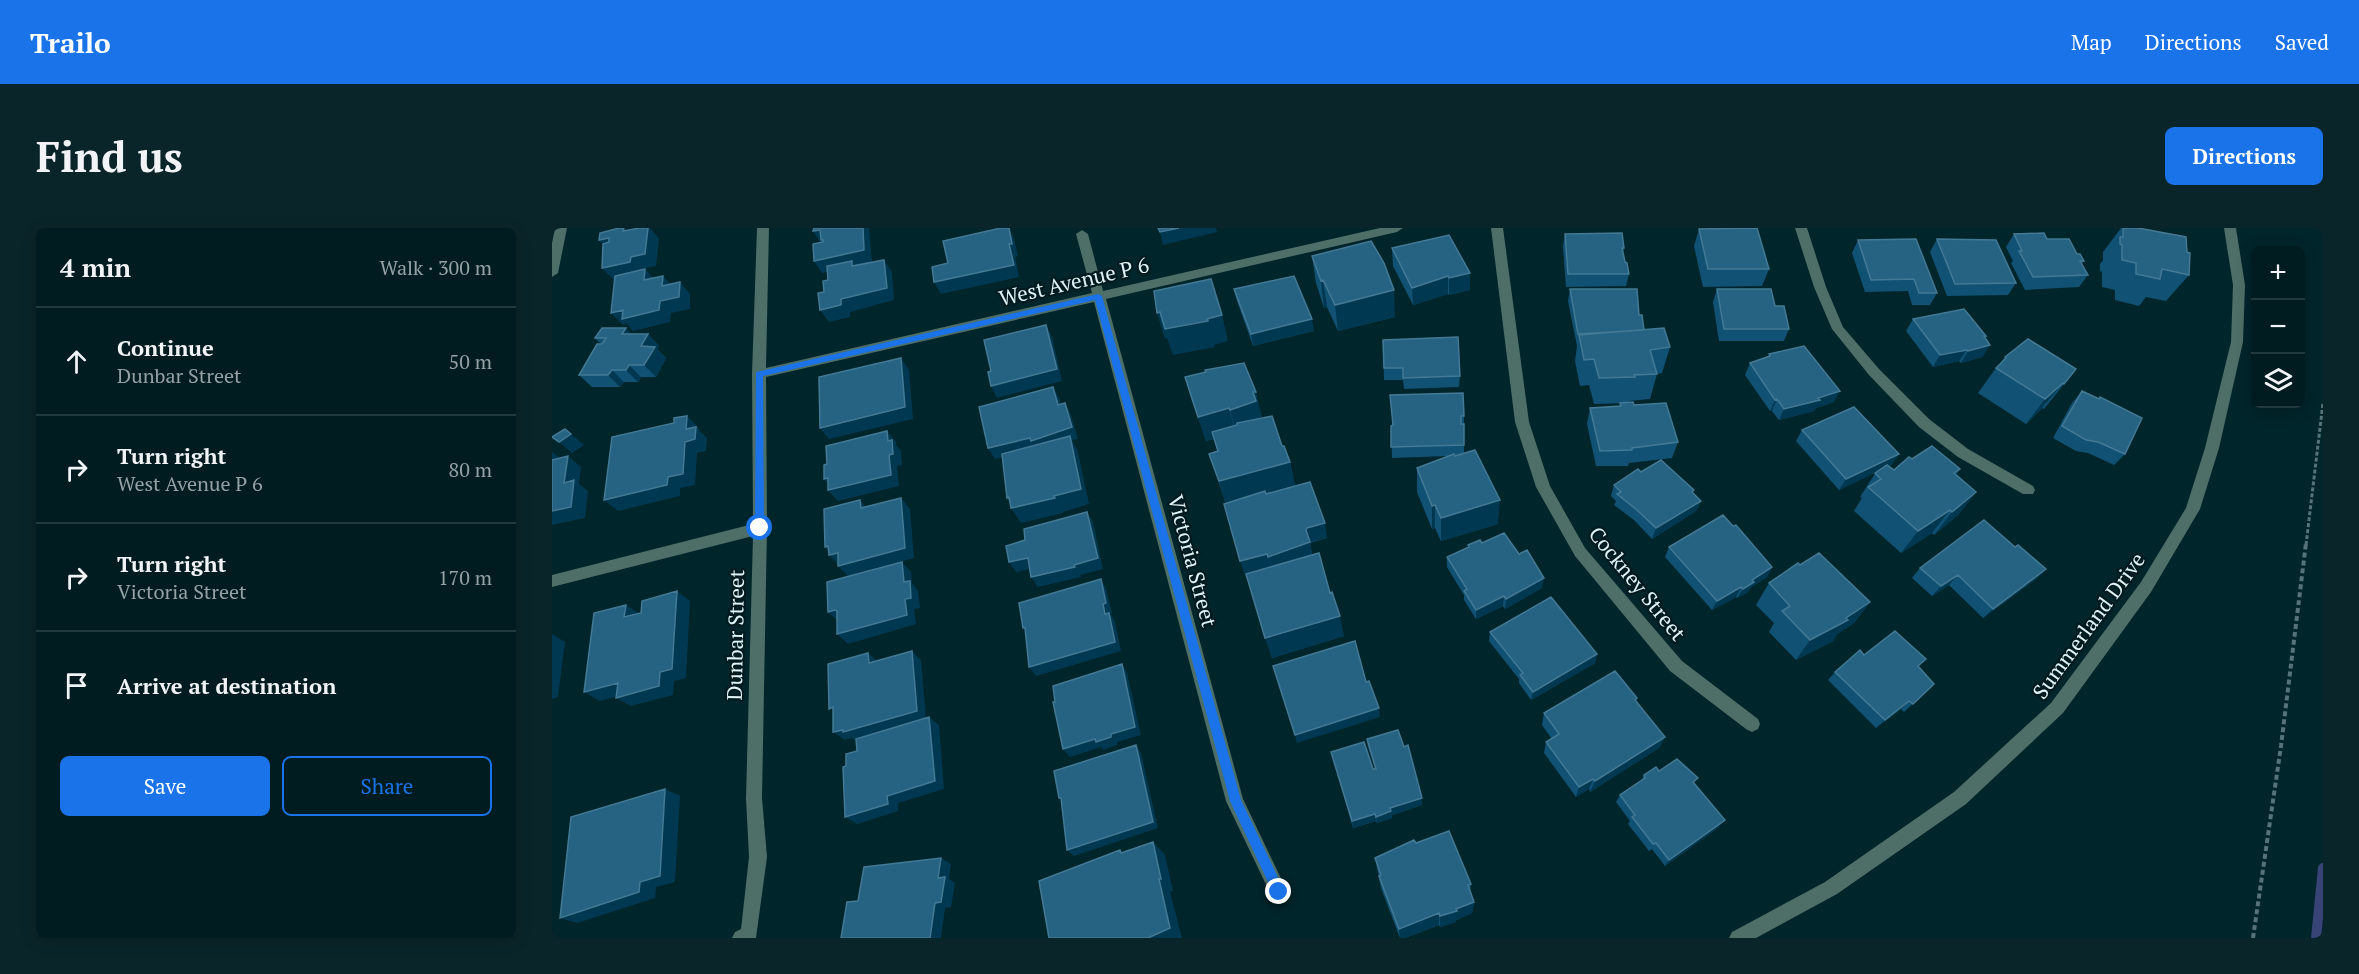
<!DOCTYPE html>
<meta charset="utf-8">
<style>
body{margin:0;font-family:"PT Serif",serif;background:#0a2529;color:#f1f3f6}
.controls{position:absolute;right:18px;top:18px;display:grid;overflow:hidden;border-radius:9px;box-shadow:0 3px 15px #0003}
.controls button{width:54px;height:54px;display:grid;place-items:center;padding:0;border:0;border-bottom:2px solid #223a3e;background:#001c20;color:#f1f3f6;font:30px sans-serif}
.stop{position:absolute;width:18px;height:18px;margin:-14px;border:4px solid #1a73e8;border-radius:50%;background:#fff}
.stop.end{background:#1a73e8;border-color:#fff;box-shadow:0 2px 6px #0008}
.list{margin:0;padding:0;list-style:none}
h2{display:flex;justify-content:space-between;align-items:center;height:78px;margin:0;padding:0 24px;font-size:26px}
h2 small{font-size:20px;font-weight:400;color:#95a1a5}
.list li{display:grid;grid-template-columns:39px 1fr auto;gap:18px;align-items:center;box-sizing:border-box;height:108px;padding:0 24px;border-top:2px solid #223a3e}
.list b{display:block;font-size:22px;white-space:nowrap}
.list p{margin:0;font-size:20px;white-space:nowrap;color:#95a1a5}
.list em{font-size:20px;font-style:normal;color:#95a1a5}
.actions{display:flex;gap:12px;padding:18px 24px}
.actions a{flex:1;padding:14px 0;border:2px solid #1a73e8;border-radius:9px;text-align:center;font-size:21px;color:#1a73e8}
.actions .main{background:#1a73e8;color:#fff}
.icon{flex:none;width:33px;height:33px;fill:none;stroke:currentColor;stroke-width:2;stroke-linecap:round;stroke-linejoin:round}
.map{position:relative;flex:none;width:1771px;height:710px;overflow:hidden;border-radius:9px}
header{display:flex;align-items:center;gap:36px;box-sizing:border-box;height:84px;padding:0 30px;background:#1a73e8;color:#fff}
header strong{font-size:28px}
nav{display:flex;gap:33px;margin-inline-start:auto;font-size:21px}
.intro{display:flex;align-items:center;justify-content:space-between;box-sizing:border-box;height:144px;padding:0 36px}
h1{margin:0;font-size:42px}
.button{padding:15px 27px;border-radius:9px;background:#1a73e8;color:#fff;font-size:21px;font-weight:700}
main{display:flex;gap:36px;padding:0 36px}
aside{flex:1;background:#001c20;border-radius:9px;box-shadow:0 3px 15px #0003}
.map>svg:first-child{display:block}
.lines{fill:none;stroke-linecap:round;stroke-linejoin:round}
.stream{stroke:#384376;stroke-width:10}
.path-far1{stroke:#557378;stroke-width:3;stroke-dasharray:4 2;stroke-linecap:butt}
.path{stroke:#557378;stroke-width:4;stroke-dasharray:5 3;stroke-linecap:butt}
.minor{fill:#4e6f67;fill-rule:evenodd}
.wall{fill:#105174}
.shaded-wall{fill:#003851}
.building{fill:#266382;stroke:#437994;stroke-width:1.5}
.route{fill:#1a73e8}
.labels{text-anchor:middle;stroke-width:4.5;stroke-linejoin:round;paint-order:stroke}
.street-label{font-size:21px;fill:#dff3f6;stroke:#011a1f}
</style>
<header>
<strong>Trailo</strong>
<nav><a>Map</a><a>Directions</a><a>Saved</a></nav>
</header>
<div class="intro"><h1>Find us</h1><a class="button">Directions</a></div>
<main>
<aside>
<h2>4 min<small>Walk · 300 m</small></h2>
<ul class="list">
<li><svg class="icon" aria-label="ahead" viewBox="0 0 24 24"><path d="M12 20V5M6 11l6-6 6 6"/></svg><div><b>Continue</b><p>Dunbar Street</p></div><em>50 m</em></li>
<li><svg class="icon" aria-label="right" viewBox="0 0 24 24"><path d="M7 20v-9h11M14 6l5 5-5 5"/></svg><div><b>Turn right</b><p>West Avenue P 6</p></div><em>80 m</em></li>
<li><svg class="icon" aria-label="right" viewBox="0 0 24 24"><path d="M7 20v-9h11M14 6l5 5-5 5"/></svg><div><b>Turn right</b><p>Victoria Street</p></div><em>170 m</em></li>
<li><svg class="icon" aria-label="arrive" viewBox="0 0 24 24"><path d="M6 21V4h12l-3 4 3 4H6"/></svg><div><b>Arrive at destination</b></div></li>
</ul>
<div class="actions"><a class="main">Save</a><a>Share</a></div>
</aside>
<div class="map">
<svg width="1771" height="710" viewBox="0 0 1771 710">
<rect width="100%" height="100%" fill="#00252b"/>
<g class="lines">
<path class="stream" d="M1764 710 1771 640"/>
<path class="path-far1" d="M1754 317 1771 175"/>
<path class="path" d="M1701 710 1729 518 1754 315"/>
<path class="minor" d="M3 0H15L6 45 0 49V15Z
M205 0H217L214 140 540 65 524 6 530 2 536 6 551 63 828 0H851L845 4 554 71 691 571 733 659 736 665 733 671 727 674 721 671 674 573 542 74 214 149 215 300 210 570 215 629 204 710H180L183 704 189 701 197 629 194 570 201 308 0 359V347L201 296 200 146Z
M939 0H951L977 194 998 258 1033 320 1130 433 1206 491 1208 496 1206 501 1200 504 1194 501 1118 443 1023 328 984 259 963 194Z
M1243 0H1255L1274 59 1291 99 1327 141 1377 191 1416 221 1481 258 1483 262 1481 266H1471L1406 229 1367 199 1317 147 1280 101 1262 59Z
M1672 0H1684L1693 57 1691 114 1667 220 1648 281 1599 364 1511 485 1414 576 1285 666 1204 710H1177L1180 704 1273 654 1402 564 1499 475 1589 354 1634 280 1653 220 1679 114 1681 57Z"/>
</g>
<path class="wall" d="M1569 0H1586L1637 47 1614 73 1594 69 1587 78 1563 72V62L1550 59V44L1548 43V36L1551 32V24Z
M1147 1 1217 41 1210 58 1151 59 1142 18Z
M1013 6 1072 20 1071 25 1073 34 1077 46 1074 58 1014 59 1011 18Z
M1462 6 1495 11 1525 26 1532 33 1530 36 1536 47 1527 59 1473 62 1459 35 1461 33 1454 19Z
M897 7 918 62 897 67 896 66 861 77 841 38 840 20Z
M1385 11 1464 55 1456 67 1395 68 1378 24Z
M1306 12 1385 65 1378 77H1360L1356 63 1313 64 1300 25Z
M760 28 843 89 786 103 775 79 772 80 764 55Z
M682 61 762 103 701 118 685 73Z
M1018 61 1087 87 1092 102 1118 119 1110 145 1105 146 1098 171 1077 173 1076 174 1082 177 1126 214 1120 230 1077 235 1076 238H1044L1035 196 1038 180 1067 178 1068 175H1075L1042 176 1037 157 1028 158 1023 133 1025 118 1016 73Z
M1165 61 1223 78 1237 101 1232 113H1167L1161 74Z
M1361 91 1434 108 1433 110 1438 117 1430 129 1409 135 1407 133 1381 139 1354 103Z
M79 106H96L107 118 105 121 114 130 104 149H89L86 154H72L68 159H40L27 147 49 116 43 110Z
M831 112 908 148 907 159 852 161 851 152H832Z
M1217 126 1282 174 1264 180 1262 183 1227 192 1220 183H1218L1193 147 1198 135 1215 129Z
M1453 129 1524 141 1492 181 1490 180 1474 196 1426 165 1444 140 1448 136Z
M633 149 710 189H708V190L730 218 738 234 743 258 775 310 758 315 760 327 778 365 792 408 720 430 694 347H693L674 276 657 226 666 223 662 211 654 213Z
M1530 163 1573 226 1562 237 1536 225 1524 223 1501 210 1520 175Z
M912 188V226L946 296 889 313 883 300 880 301 865 264V240L896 228 840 230 839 198Z
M1250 202 1347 226 1339 237 1337 238 1342 242 1360 231 1408 241 1404 247 1424 264 1406 287 1382 307 1380 305 1349 325 1302 283 1310 270 1308 269 1324 244 1287 262 1244 213Z
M1089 244 1141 265 1149 273 1144 283 1100 311 1082 292 1062 277 1064 273 1059 268 1062 257Z
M1181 298 1220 339 1215 349 1199 359 1196 364 1185 370 1184 369 1160 382 1113 329 1117 319Z
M930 315 990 360 953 381 951 378 924 391 912 372V367L895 339V329L916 320V317Z
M1463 319 1494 341 1484 351 1431 390 1397 357 1380 368 1360 350 1368 340Z
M1248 337 1318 374 1302 395 1285 406 1281 413 1244 432 1217 404 1222 395 1204 377 1217 355Z
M938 404 1045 426 1043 435 979 472 967 455V451L937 413Z
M1312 427 1367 439 1382 456 1352 484 1349 481 1324 500 1276 452 1283 444Z
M1085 470 1084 474 1113 509 1107 520 1038 564 1037 561 1024 569 992 525 994 514 1000 511 990 497 992 485Z
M815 511 870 577 840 587V590L825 595 824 593 801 600 779 524 821 541H823L816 519Z
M1107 543 1146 550 1142 555 1167 599 1113 638 1100 621 1097 623 1076 596 1078 593 1064 574 1068 567 1089 553 1092 547Z
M864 615 919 656 918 664 922 674 920 685 904 692V694L888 699 887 697 853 710H848L829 660 823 630Z"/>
<path class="shaded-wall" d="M96 0H98L107 11 104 38 90 41 89 46 62 52 50 40 79 29Z
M311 0H317L320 34 270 45 262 33Z
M457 0 462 11 466 28 463 29 467 49 389 66 382 54 457 16Z
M627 0H664L665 4 611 17 608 4Z
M268 2 277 14 269 16 261 3Z
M57 10 58 25 47 12Z
M332 32 340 44 342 72 298 84V89L277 94 268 82 289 71Z
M93 41 104 53 92 52Z
M918 45V62L897 67V50Z
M111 48 122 60 110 58Z
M896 48V66L861 77 860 60Z
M771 52 775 79 772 80 769 53Z
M128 54 138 66V81L119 85 118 94 81 103 75 96 71 97 59 85 108 73Z
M842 62 843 89 786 103 783 77Z
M608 84 655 91 670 87 676 113 662 117 663 119 621 127 615 110 613 111 605 85Z
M760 91 762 103 701 118 699 106Z
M494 97 500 109 510 153 445 170 439 158Z
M74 100 85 112 70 106Z
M96 106 107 118 105 121 114 130 104 149 92 137 89 118Z
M1438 117 1430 129 1409 135 1416 123Z
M1415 122 1407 133 1381 139 1388 127Z
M349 130 357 142 361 191 277 211 268 200Z
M77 137 89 149 86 154 74 142Z
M60 142 72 154 68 159 56 147Z
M1511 155 1490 180 1474 196 1493 171Z
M501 159 507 170 512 188 506 177Z
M1288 163 1282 174 1264 180 1262 183 1227 192 1232 181Z
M701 164H704L710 189H708L710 198 685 207 678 182Z
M1225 171 1220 183H1218L1223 172Z
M513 175 519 187 526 211 520 212 526 224 537 276 511 284V285L469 295 459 280H461L455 270 502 268 484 221 443 231 436 220Z
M677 180 684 205 654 213 646 189Z
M135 188 146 199V201L155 210 154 223 145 225 143 257 128 260V268L66 283 52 272 116 249 134 201Z
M335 203 344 214V217L349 223 350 237 345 238 347 258 286 273 276 262 281 261 272 251 336 213Z
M19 206 32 217 20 225 7 214Z
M0 224 8 230 0 240Z
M1347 226 1339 237 1287 262 1294 251Z
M16 228 29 239 27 256 36 263 33 290 0 297V283L12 255Z
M738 234 743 258 674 277 667 253Z
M1424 264 1406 287 1382 307 1400 284Z
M349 270 358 281 362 330 296 348 286 338Z
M308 272 317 283 309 280Z
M948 272 946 296 889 313V290Z
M1149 273 1144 283 1100 311 1104 300Z
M883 277V300L880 301V278Z
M1398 282 1380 305 1349 325 1366 303Z
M535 284 541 294 551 341 528 347 529 349 486 359 479 349 522 337Z
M773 295 775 310 758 314 761 329 720 343 716 329 754 302 755 300Z
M276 318 286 325 287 337 277 327 280 326 273 319Z
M715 326 719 340 693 347 688 333Z
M476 330 482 340 464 344 457 334Z
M350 334 359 344 360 355 366 363 368 380 362 381 364 396 296 416 285 406 352 354Z
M1220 339 1215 349 1199 359 1196 364 1185 370 1191 361 1200 352Z
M1494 341 1484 351 1431 390 1441 381Z
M1406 347 1397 357 1380 368 1389 358Z
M992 350 990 360 953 381 954 371Z
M549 351 554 361 560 385H558L563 394 569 423 484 448 477 439 553 386 551 376Z
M1189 359 1184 369 1160 382 1165 373Z
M125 363 138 373 134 450 122 453 121 467 79 478 64 470 108 444Z
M952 368 951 378 924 391V382Z
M1318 374 1302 395 1285 406 1281 413 1244 432 1258 412Z
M74 377 88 386 72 389Z
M283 382 293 391 286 393 276 384Z
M788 388 792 408 720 430 713 410Z
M0 406 13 414 6 469 0 471Z
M360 423 369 432 374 491 302 512 299 510 293 512 281 504Z
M316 425 326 434 317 435Z
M1045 426 1043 435 979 472 981 464Z
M570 436 575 445 589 507 565 514V517L551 522 549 519 518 529 511 521 559 506Z
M66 455 80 464 48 473 32 464Z
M1357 473 1349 481 1324 500 1333 492Z
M827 480 828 489 745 515 743 507Z
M377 489 387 497 392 561 346 575V583L305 596 293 589 335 568Z
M1113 509 1107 520 1038 564 1043 553Z
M584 517 589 525 606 600 522 628 515 622Z
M1041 551 1037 561 1024 569 1027 559Z
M113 561 128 568 123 654 104 659 103 670 25 695 8 690 88 654Z
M870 570V577L840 587V590L825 595 824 589 838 580Z
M823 586 824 593 801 600 800 593Z
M1173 592 1167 599 1113 638 1117 632Z
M601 614 613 627 621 663 618 664 630 710H596L607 651Z
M389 630 399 636 397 651 403 655 399 679 393 680 389 710H378Z
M922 674 920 685 904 692V694L888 699V688L904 681Z
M887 685V697L853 710H848L847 701Z"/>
<path class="building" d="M67 0H72L71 3 88 0H96L93 26 79 29 78 34 50 40 51 16 57 14V10L47 12 48 5Z
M262 0H311L312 22 262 33 261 16 271 14V12H269L268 2 261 3Z
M449 0H457L460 16H457L462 37 382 54 380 39 396 35 391 13Z
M606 0H627L608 4Z
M1205 0 1217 41H1156L1147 1Z
M1571 0H1586L1634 9 1635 24 1638 25 1637 47 1610 41 1608 51 1584 46V35L1570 32V17L1568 16V9H1571Z
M1070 5 1072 20H1070L1073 34 1075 35 1077 46H1016L1013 6Z
M1492 5 1495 11H1517L1525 26H1528L1532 33H1528L1536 47 1481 49 1467 23H1470L1462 6Z
M897 7 918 45 897 50 896 48 860 60 840 20Z
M1364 11 1385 65H1367L1362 51 1319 52 1306 12Z
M1385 11 1444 12 1464 55 1403 56Z
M819 13 832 35 842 62 783 77 771 52 769 53 760 28Z
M332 32 335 60 289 71V77L268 82 266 65 272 64 271 53 276 52 275 38 300 33V38Z
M93 41 92 52 111 48 110 58 128 54 127 69 108 73 107 82 70 91 71 82 59 85 63 48Z
M742 48 760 91 699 106 682 61Z
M659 51 670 87 655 91 656 93 613 101 608 84 605 85 602 63Z
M1018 61H1085L1087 87H1090L1092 102 1026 106Z
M1165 61H1219L1223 78H1232L1237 101H1172Z
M1412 81 1434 108H1432L1438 117 1416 123 1415 122 1388 127 1361 91Z
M494 97 505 141 439 158 436 144 439 143 432 112Z
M50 100H74L70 106H96L89 118 103 119 92 137H77L74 142H60L56 147H27L45 116H50L54 110H43Z
M1112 100 1118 119 1098 122 1105 146 1082 147 1083 149 1047 150 1042 131 1032 132 1027 107Z
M906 109 908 148 851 150V140H832L831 112Z
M1476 111 1524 141 1512 156 1511 155 1493 171 1444 140 1454 130 1453 129Z
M1252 118 1288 163 1266 170 1268 172 1232 181 1225 171 1223 172 1198 135 1218 128 1217 126Z
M349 130 353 179 268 200 267 149Z
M692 135 704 164H701L704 173 678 182 677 180 646 189 633 149 654 144 653 142Z
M501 159 506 177 513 175 520 199 479 213 478 210 436 220 427 179Z
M1530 163 1547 171 1548 169 1590 190 1573 226 1546 214 1534 212 1510 198Z
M911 165 912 188H909V196H912V217L839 219V198L841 197 838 167Z
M1081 174 1082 177 1114 175 1126 214 1080 220V222L1048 223 1038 180 1069 178 1068 175Z
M1302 179 1347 226 1294 251 1250 202Z
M135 188 134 201 144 199 143 211 133 214 131 246 116 249 115 257 52 272 60 209 122 195V190Z
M720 188 730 218H732L738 234 667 253 657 226 666 223 660 204 685 197V195Z
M13 201 19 206 7 214 0 209Z
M335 203 336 213 340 212 341 226 337 227 339 247 276 262V250L272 251V237L275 236 274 218Z
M518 208 529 261 502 268 503 270 459 280 457 269 455 270 450 226Z
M1380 218 1408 241 1402 245 1424 264 1400 284 1398 282 1366 303 1316 259 1329 251 1323 245 1335 237 1342 242 1357 229 1360 231Z
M923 222 948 272 889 290 883 277 880 278 865 240 902 226 903 228Z
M16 228 12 255 22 252 19 279 0 283V232Z
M1109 232 1142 262 1140 264 1149 273 1104 300 1085 282 1065 266 1069 264 1062 257 1086 241 1089 244Z
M758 254 773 295 755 300 754 302 758 314 716 329 715 326 688 333 672 276 713 263 714 266Z
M349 270 353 320 286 338V325L277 327 276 318 273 319 272 281 308 272 309 280Z
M535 284 546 330 522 337 523 339 479 349 476 330 457 334 454 318 473 312 472 301Z
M1171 287 1181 298 1184 297 1220 339 1200 352 1202 354 1191 361 1189 359 1165 373 1117 319Z
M1432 292 1463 319 1466 317 1494 341 1441 381 1406 347 1389 358 1368 340Z
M952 305 967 326 975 322 992 350 954 371 952 368 924 382 912 363 915 361 895 329 917 319 916 317 928 312 930 315Z
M767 325 778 365 780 364 788 388 713 410 694 346Z
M1267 325 1318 374 1294 390 1296 392 1258 412 1230 383 1238 378 1217 355 1246 335 1248 337Z
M350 334 352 354 358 353 359 370 353 371 355 387 285 406V383L283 382 276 384 275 354Z
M549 351 554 375 551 376 553 386 557 385 563 414 477 439 473 400H471L467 375Z
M125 363 120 441 108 444 107 458 64 470 66 455 32 464 42 385 74 377 72 389 89 385 90 373Z
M999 369 1045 426 981 464 968 447 971 445 938 404Z
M1343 403 1374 431 1366 438 1382 456 1361 476 1357 473 1333 492 1283 444 1308 422 1312 427Z
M803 413 814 454 817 453 827 480 743 507 721 438Z
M360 423 365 483 291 504V502L281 504V479L277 481 276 436 316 425 317 435Z
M570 436 583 499 559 506V509L544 514 543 511 511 521 501 474H503L501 458Z
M1063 443 1085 470 1083 472 1113 509 1043 553 1041 551 1027 559 994 514 1007 506 992 485Z
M377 489 383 553 335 568 336 576 293 589 291 539 294 538V526L305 523 304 511Z
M846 502 852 519 856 517 870 570 838 580 839 583 824 589 823 586 800 593 779 524 812 514 821 541H824L815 511Z
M584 517 601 594 515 622 509 570H507L502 543Z
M1125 531 1146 550 1141 554 1173 592 1117 632 1104 615 1101 616 1080 589 1083 587 1068 567 1093 550 1092 547 1104 539 1107 543Z
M113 561 108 648 88 654 87 664 8 690 19 589Z
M897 603 919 656 916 657 922 674 904 681 905 683 888 688 887 685 847 701 827 648 829 647 823 630 862 612 864 615Z
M601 614 609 651H607L618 700 596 710H497L487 653 568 622 569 625Z
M389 630 386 650 393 649 389 674 383 675 378 710H289L295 674 306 673 312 639Z"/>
<path class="route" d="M546 66 550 68 689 572 733 664 727 670 723 669 678 573 543 72 211 148 212 300 208 304 203 300 204 144Z"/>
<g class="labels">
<g class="street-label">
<text transform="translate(522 54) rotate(-13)" y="7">West Avenue P 6</text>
<text transform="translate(640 333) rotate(75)" y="7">Victoria Street</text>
<text transform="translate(1085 356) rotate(51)" y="7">Cockney Street</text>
<text transform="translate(1537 398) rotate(-54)" y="7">Summerland Drive</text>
<text transform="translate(184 407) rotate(-89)" y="7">Dunbar Street</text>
</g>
</g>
</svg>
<div class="controls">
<button>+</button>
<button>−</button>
<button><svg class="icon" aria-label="layers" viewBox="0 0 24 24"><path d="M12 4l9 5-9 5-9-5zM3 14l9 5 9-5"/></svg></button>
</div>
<div class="stop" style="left:208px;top:300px"></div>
<div class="stop end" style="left:727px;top:664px"></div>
</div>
</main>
